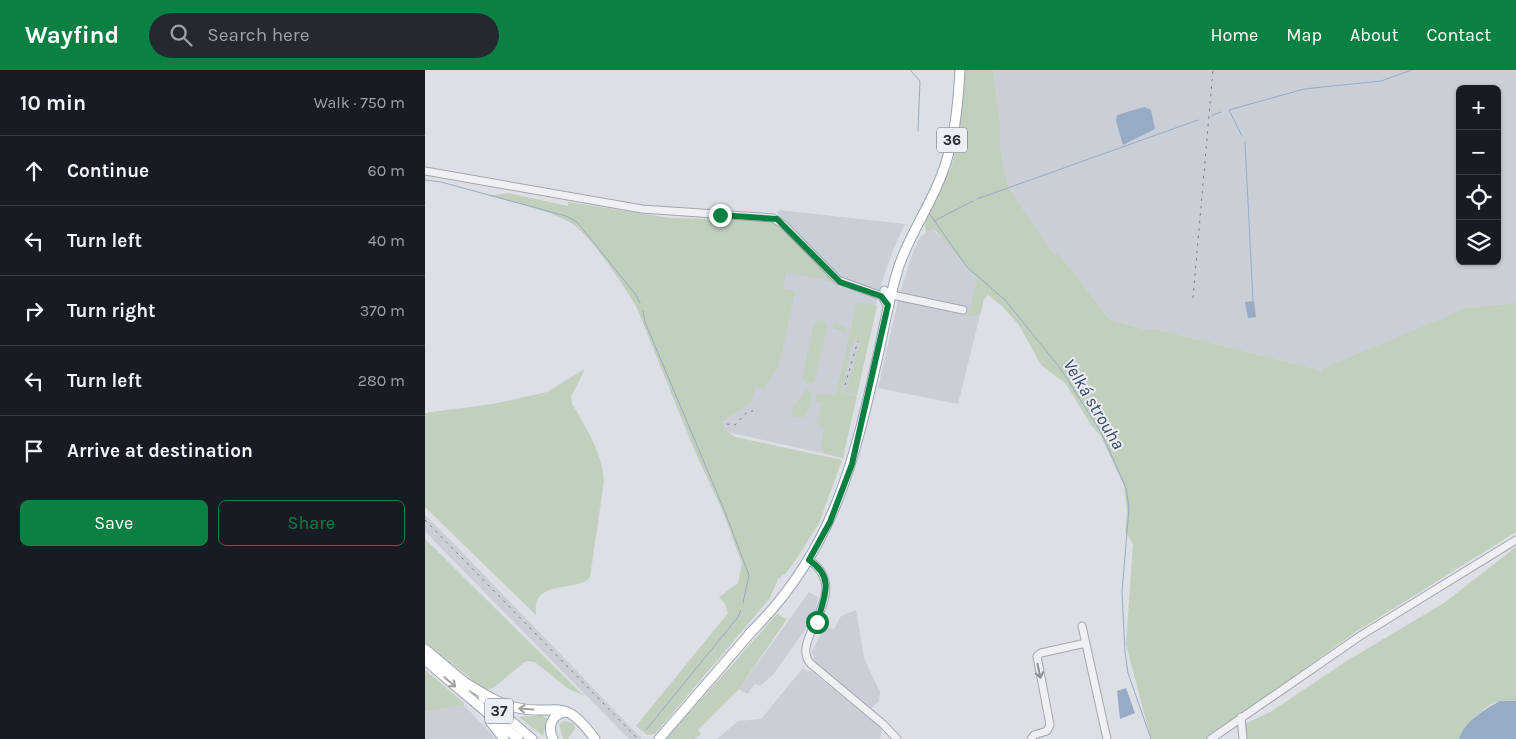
<!DOCTYPE html>
<meta charset="utf-8">
<style>
body{margin:0;font-family:Karla,sans-serif;background:#242831;color:#f1f3f6}
.controls{position:absolute;right:15px;top:15px;display:grid;overflow:hidden;border-radius:8px;box-shadow:0 1px 4px #0004}
.controls button{width:45px;height:45px;display:grid;place-items:center;padding:0;border:0;border-bottom:1px solid #363941;background:#171b24;color:#f1f3f6;font:25px sans-serif}
.stop{position:absolute;width:15px;height:15px;margin:-11px;border:4px solid #0b8043;border-radius:50%;background:#fff}
.stop.end{background:#0b8043;border-color:#fff;box-shadow:0 1px 5px #0008}
.list{margin:0;padding:0;list-style:none}
h2{display:flex;justify-content:space-between;align-items:center;height:65px;margin:0;padding:0 20px;font-size:21px}
h2 small{font-size:16px;font-weight:400;color:#9ea1a6}
.list li{display:grid;grid-template-columns:32px 1fr auto;gap:15px;align-items:center;box-sizing:border-box;height:70px;padding:0 20px;border-top:1px solid #363941}
.list b{display:block;font-size:19px;white-space:nowrap}
.list em{font-size:16px;font-style:normal;color:#9ea1a6}
.actions{display:flex;gap:10px;padding:15px 20px}
.actions a{flex:1;padding:11px 0;border:1px solid #0b8043;border-radius:8px;text-align:center;font-size:18px;color:#0b8043}
.actions .main{background:#0b8043;color:#fff}
.icon{flex:none;width:28px;height:28px;fill:none;stroke:currentColor;stroke-width:2;stroke-linecap:round;stroke-linejoin:round}
.map{position:relative;flex:none;width:1091px;height:669px;overflow:hidden}
header{display:flex;align-items:center;gap:30px;box-sizing:border-box;height:70px;padding:0 25px;background:#0b8043;color:#fff}
header strong{font-size:24px}
nav{display:flex;gap:28px;margin-inline-start:auto;font-size:18px}
.search{width:350px;height:45px;background:#242831;display:flex;align-items:center;gap:12px;box-sizing:border-box;padding:0 18px;border-radius:28px;color:#9ea1a6;font-size:19px}
main{display:flex}
aside{flex:1;background:#171b24}
.map>svg:first-child{display:block}
.built{fill:#caced6;fill-rule:evenodd}
.green{fill:#c1cfbd;fill-rule:evenodd}
.water{fill:#98abc4}
.lines{fill:none;stroke-linecap:round;stroke-linejoin:round}
.stream{stroke:#98abc4;stroke-width:1}
.minor-casing{stroke:#a2a6ae;stroke-width:9}
.major-casing{stroke:#9ca3b0;stroke-width:11}
.minor{stroke:#eef0f4;stroke-width:7}
.major{stroke:#fff;stroke-width:9}
.rail{stroke:#767e8e;stroke-width:1;stroke-dasharray:2.5 5;stroke-linecap:butt}
.oneway{stroke:#8a8e97}
.oneway2{stroke:#9ea0a6}
.route{stroke:#0b8043;stroke-width:6}
.labels{text-anchor:middle;stroke-width:4;stroke-linejoin:round;paint-order:stroke}
.shield{fill:#ebeef3;stroke:#626772;stroke-width:1}
.shield-label{font-size:15px;font-weight:bold;fill:#272d3a}
.water-label{font-size:18px;font-style:italic;fill:#34496b;stroke:#ebeef3}
</style>
<header>
<strong>Wayfind</strong>
<div class="search"><svg class="icon" aria-label="search" viewBox="0 0 24 24"><circle cx="10" cy="10" r="6"/><path d="M15 15l6 6"/></svg>Search here</div>
<nav><a>Home</a><a>Map</a><a>About</a><a>Contact</a></nav>
</header>
<main>
<aside>
<h2>10 min<small>Walk · 750 m</small></h2>
<ul class="list">
<li><svg class="icon" aria-label="ahead" viewBox="0 0 24 24"><path d="M12 20V5M6 11l6-6 6 6"/></svg><div><b>Continue</b></div><em>60 m</em></li>
<li><svg class="icon" aria-label="left" viewBox="0 0 24 24"><path d="M17 20v-9H6M10 6l-5 5 5 5"/></svg><div><b>Turn left</b></div><em>40 m</em></li>
<li><svg class="icon" aria-label="right" viewBox="0 0 24 24"><path d="M7 20v-9h11M14 6l5 5-5 5"/></svg><div><b>Turn right</b></div><em>370 m</em></li>
<li><svg class="icon" aria-label="left" viewBox="0 0 24 24"><path d="M17 20v-9H6M10 6l-5 5 5 5"/></svg><div><b>Turn left</b></div><em>280 m</em></li>
<li><svg class="icon" aria-label="arrive" viewBox="0 0 24 24"><path d="M6 21V4h12l-3 4 3 4H6"/></svg><div><b>Arrive at destination</b></div></li>
</ul>
<div class="actions"><a class="main">Save</a><a>Share</a></div>
</aside>
<div class="map">
<svg width="1091" height="669" viewBox="0 0 1091 669">
<rect width="100%" height="100%" fill="#dcdfe5"/>
<path class="built" d="M568 0H1091V233L1041 238 898 298 896 302 891 299 731 259 722 260 685 250 633 183 629 186 584 119 575 78V51ZM1035 19H1072V191H1035Z
M354 140 480 154 468 180 455 217 418 388 303 362 296 353Z
M507 159 517 168 552 209 544 247 555 245 533 334 453 318 475 223 487 185 495 167Z
M0 445 35 480 217 669H204L11 473 0 461Z
M384 522 393 527 389 547 348 605 335 616 330 614 322 624 314 619Z
M431 540 439 588 455 622 454 631 446 639 389 591 387 581 398 559 402 557 409 559 416 546Z
M378 598 383 602 385 600 457 659 455 669H292L313 651 336 649Z
M39 635 71 669H0V642Z"/>
<path class="green" d="M538 0H568L575 51V78L584 119 629 185 633 183 685 250 722 260 731 259 891 299 896 302 898 298 1041 238 1091 233V462L929 563 782 669H726L701 574 708 474 700 461 702 443 699 416 676 366 666 355 641 314 616 295 594 255 578 237 563 225 559 229 555 245 543 247 552 209 512 162 507 159 501 163C496 144 514 117 522 100L525 101 534 69Z
M83 123 143 136V132L245 148 350 151 410 212 361 202 358 218 370 221 354 296 340 318H330L326 332 296 352 303 362 310 367 417 390 394 453 374 485 361 503 353 509 345 528 230 664 222 665 211 656 303 543 300 534 294 527 313 513 317 494 298 442 271 384 211 236C199 216 165 164 146 153 122 139 92 134 65 126Z
M432 232 452 236 432 325 412 320ZM430 269 435 271 421 319 417 318 425 287 424 286 426 275H428Z
M393 250 400 251 402 257 390 309 387 313H381L377 306 389 254Z
M410 253 421 258 422 260 416 284 421 262 406 258Z
M160 299 146 327 147 333C161 359 177 381 179 411L165 507C157 520 121 512 112 530 110 534 111 541 111 545L0 437V343L68 334 122 322Z
M381 320 386 322C387 330 385 342 379 347H368L367 338Z
M412 321 432 326 418 388 399 383 396 375 399 359 392 354 396 334 391 331 392 324 407 325Z
M0 469 159 626 142 618 110 592 101 591 68 618 60 620 0 572Z
M1091 477V631C1085 633 1081 630 1075 631 1062 633 1037 657 1034 669H816L814 657 847 641 920 592 1019 533Z
M352 544 362 549 314 619 273 660 276 664 270 669H241Z
M0 600 39 633V635L0 642Z
M117 645 122 649 118 666 94 647Z
M138 651 148 653 150 658 143 669H138L134 654Z"/>
<path class="water" d="M719 37 726 40 730 59 698 75 691 51 692 45Z
M829 231 831 247 823 248 820 232Z
M701 618 710 643 695 649 692 621Z
M1075 631H1091V669H1034C1039 652 1060 639 1075 631Z"/>
<g class="lines">
<path class="stream" d="M485 0 495 11 493 61
M787 45 796 42
M817 66 804 40 879 19 956 11 987 0
M820 72 828 231
M0 110 16 112 141 146 152 152 211 225 215 233
M552 129 773 50
M497 133 498 135
M504 143 542 197 581 231 635 298 676 362 701 418 704 438 697 522 700 582 703 603 726 669
M509 151 548 131
M218 241 220 252 300 442 324 505 318 533
M221 660 313 547 316 540"/>
<g class="minor-casing">
<path id="minor" d="M0 101 217 139 348 148 359 155 413 210 457 226 463 237
M459 220 467 225 538 240
M384 490C431 522 362 570 386 594L459 655 472 669
M657 556 682 669
M816 647 818 669
M606 669 609 665 622 661 625 655 612 586 616 583 661 573
M786 669 935 566 1091 470"/>
</g>
<g class="major-casing">
<path id="major" d="M324 564C409 481 429 392 454 281 460 253 465 224 474 196 485 164 505 136 517 104 530 70 533 35 535 0
M0 579 44 616
M0 590 93 669
M41 613C56 622 72 633 89 637 133 648 136 623 170 669
M58 627 107 669
M65 651 79 669
M128 669C122 656 127 643 142 642
M234 669 328 560"/>
</g>
<use href="#minor" class="minor"/>
<use href="#major" class="major"/>
<path class="rail" d="M768 228 788 0
M420 315 433 271
M302 354 310 355 322 342 328 341
M0 450 213 669"/>
</g>
<defs><path id="oneway-shaft" d="M-6 0H5M1.5-3L5.5 0L1.5 3" fill="none" stroke-width="1.6" stroke-linecap="round" stroke-linejoin="round" transform="scale(1.25)"/></defs>
<use class="oneway" href="#oneway-shaft" transform="translate(614 601) rotate(78)"/>
<g class="oneway2">
<use href="#oneway-shaft" transform="translate(25 612) rotate(40)"/>
<use href="#oneway-shaft" transform="translate(101 639) rotate(-176)"/>
</g>
<g class="lines">
<path class="route" d="M295 145 352 149 415 212 456 226 463 235 427 394 405 452 384 490C410 507 400 526 392 552"/>
</g>
<g class="labels">
<g class="shield">
<rect x="512" y="57.5" width="30" height="25" rx="4"/>
<rect x="60" y="628.5" width="28" height="25" rx="4"/>
</g>
<g class="shield-label">
<text x="527" y="75">36</text>
<text x="74" y="646">37</text>
</g>
<g class="water-label">
<text transform="translate(669 334) rotate(59)" y="6">Velká strouha</text>
</g>
</g>
</svg>
<div class="controls">
<button>+</button>
<button>−</button>
<button><svg class="icon" aria-label="locate" viewBox="0 0 24 24"><circle cx="12" cy="12" r="6"/><path d="M12 2v4M12 18v4M2 12h4M18 12h4"/></svg></button>
<button><svg class="icon" aria-label="layers" viewBox="0 0 24 24"><path d="M12 4l9 5-9 5-9-5zM3 14l9 5 9-5"/></svg></button>
</div>
<div class="stop" style="left:392px;top:552px"></div>
<div class="stop end" style="left:295px;top:145px"></div>
</div>
</main>
